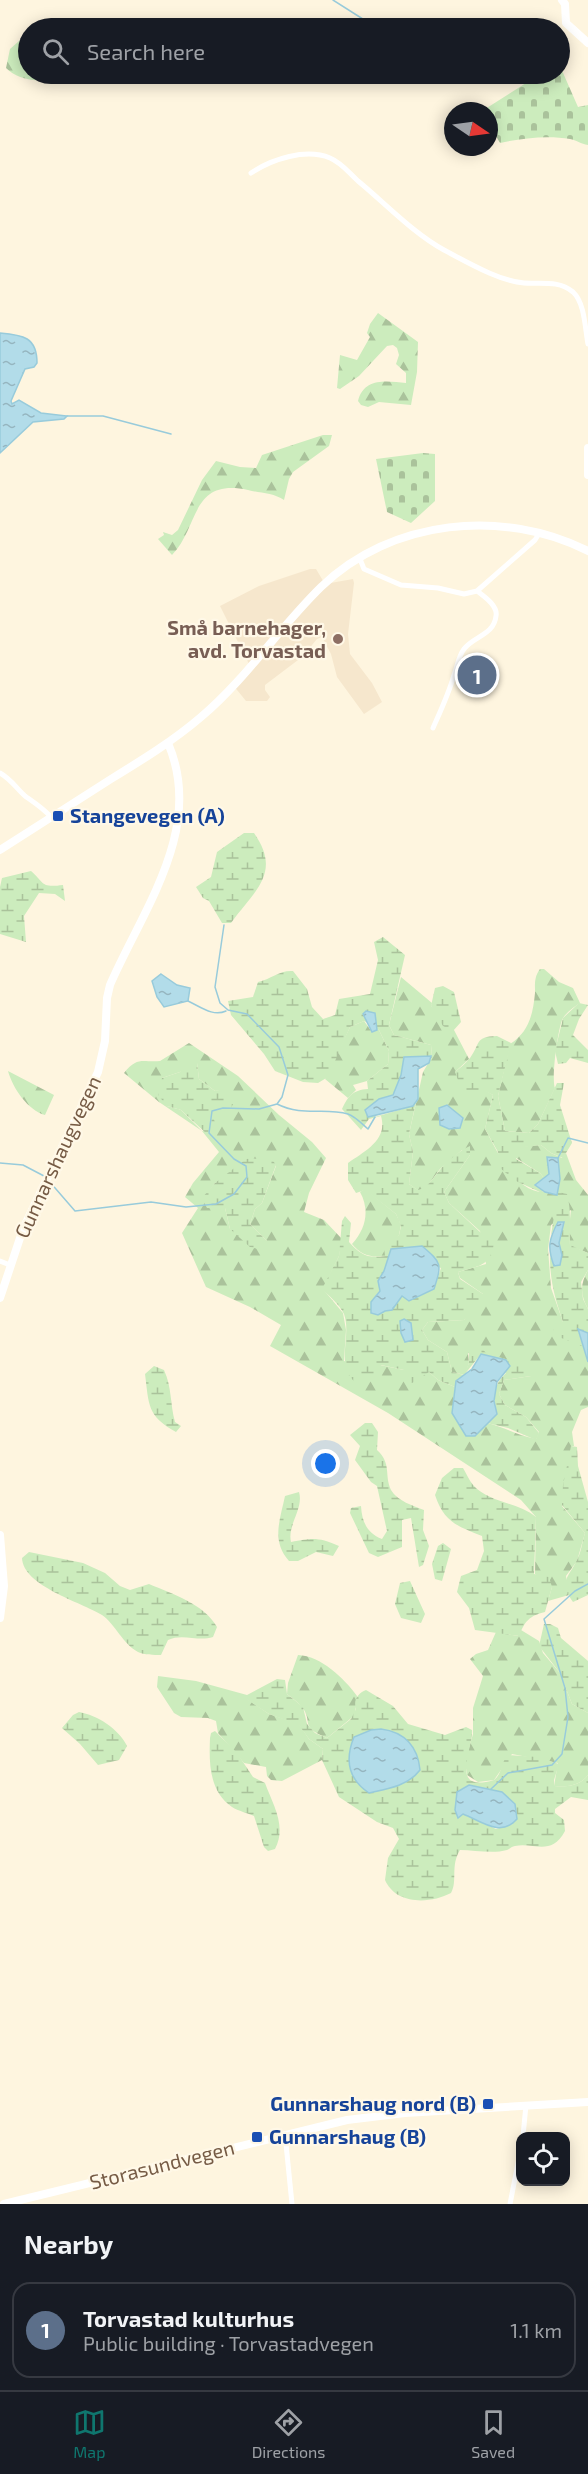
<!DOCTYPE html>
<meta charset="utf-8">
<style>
body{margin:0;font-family:"Exo 2",sans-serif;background:#20242c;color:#f1f3f6}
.controls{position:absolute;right:18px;bottom:18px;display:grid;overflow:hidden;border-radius:12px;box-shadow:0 3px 15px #0003}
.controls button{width:54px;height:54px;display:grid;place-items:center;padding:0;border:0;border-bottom:2px solid #363941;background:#171b24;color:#f1f3f6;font:30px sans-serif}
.compass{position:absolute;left:444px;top:102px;width:54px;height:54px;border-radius:50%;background:#171b24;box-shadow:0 3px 15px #0003;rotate:103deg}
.you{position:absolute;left:326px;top:1464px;width:21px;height:21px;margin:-15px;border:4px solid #fff;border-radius:50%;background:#1a73e8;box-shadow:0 0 0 9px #1a73e833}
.badge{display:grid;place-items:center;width:39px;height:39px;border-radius:50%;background:#0f766e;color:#fff;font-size:20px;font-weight:700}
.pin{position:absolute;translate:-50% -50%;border:3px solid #fff;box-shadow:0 2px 6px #0006}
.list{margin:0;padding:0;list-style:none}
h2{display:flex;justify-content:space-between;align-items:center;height:78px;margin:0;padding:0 24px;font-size:26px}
h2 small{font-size:20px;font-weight:400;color:#9ea1a6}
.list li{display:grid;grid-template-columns:39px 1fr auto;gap:18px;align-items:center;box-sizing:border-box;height:96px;margin:0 12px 12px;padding:0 12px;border:2px solid #363941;border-radius:18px}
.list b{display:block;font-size:22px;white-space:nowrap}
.list p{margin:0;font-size:20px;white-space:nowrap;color:#9ea1a6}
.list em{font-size:20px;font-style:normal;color:#9ea1a6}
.icon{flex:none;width:33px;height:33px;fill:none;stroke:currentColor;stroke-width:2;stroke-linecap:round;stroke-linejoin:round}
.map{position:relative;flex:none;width:588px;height:2204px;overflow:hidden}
.search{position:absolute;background:#171b24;box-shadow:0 3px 15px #0003;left:18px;right:18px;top:18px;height:66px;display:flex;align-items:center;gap:15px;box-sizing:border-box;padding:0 21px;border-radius:33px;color:#9ea1a6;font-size:22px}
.sheet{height:186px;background:#171b24}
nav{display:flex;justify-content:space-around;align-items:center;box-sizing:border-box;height:84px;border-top:2px solid #363941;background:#171b24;font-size:16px;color:#9ea1a6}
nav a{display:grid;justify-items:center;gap:3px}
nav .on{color:#0f766e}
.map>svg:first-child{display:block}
.residential{fill:#f6e7cd}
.forest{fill:url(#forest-firs);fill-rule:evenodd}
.wetland{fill:url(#wetland-marsh);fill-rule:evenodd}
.cemetery{fill:url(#cemetery-stones)}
.water{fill:url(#water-ripples);stroke:#98cbdb;stroke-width:1.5}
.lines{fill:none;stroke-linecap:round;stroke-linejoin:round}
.stream{stroke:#98cbdb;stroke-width:1.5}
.street{stroke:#fff;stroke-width:5}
.secondary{stroke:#fff;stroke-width:8}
.education-dot{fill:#8d6e63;stroke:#fff8e7;stroke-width:2}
.transit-dot{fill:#1a4fb4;stroke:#fff8e7;stroke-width:2}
.labels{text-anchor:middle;stroke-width:4.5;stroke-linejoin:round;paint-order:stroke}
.education-label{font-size:20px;font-weight:bold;fill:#785e54;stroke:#fff8e7;text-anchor:end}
.transit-label{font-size:20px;font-weight:bold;fill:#164399;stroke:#fff8e7;text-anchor:start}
.street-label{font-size:20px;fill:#765b45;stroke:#fff8e7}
</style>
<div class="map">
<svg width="588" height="2204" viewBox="0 0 588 2204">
<defs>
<pattern id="forest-firs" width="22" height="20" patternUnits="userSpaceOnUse" patternTransform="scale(1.5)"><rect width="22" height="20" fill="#ccecbd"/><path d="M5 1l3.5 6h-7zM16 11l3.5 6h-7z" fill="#aac29b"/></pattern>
<pattern id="wetland-marsh" width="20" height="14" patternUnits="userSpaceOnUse" patternTransform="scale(1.5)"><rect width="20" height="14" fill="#ccecbd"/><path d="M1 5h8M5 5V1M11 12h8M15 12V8" fill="none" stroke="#aac29b"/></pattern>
<pattern id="cemetery-stones" width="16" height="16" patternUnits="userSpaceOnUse" patternTransform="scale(1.5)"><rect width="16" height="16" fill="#ccecbd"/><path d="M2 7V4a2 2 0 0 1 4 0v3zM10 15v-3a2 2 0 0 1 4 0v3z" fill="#aac29b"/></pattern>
<pattern id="water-ripples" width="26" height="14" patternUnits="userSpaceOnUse" patternTransform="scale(1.5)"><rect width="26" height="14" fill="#b2dce9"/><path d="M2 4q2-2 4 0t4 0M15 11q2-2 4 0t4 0" fill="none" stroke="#95b5bf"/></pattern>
</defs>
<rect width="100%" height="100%" fill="#fef5df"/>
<path class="residential" d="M310 569H316L325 584 353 579 354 583 348 634 350 654 372 683 382 702 364 714 337 677 331 654 322 637 317 639 302 657 265 685V690L270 697 267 701H246L233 685 249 664 220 606 259 586Z"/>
<path class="forest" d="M28 33V74H52L50 78C36 83 17 79 6 68L10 49Z
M378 313 418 342 417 372 411 405 379 402 368 407 361 405 358 401C364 377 387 381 406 383V373L396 364 399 355 397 348 393 345 387 346 359 376 340 389 337 388 340 355 357 360 370 337 367 333 370 324Z
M323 435H332L329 446 293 472 289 479 284 500C274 493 259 493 248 490 190 478 200 526 172 555L158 539 164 535 163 532 172 535 178 530 202 480 216 461 240 467 256 468 262 455Z
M540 969H544L559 982 573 988 580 1003C575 1006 566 1013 563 1018 558 1027 551 1079 555 1088L538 1124 529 1133 505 1131 498 1096 510 1044C529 1032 533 1014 535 993 535 984 534 977 540 969Z
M401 977 432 1003 431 1006 454 1030 469 1059 455 1072 493 1095 485 1129C498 1152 515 1193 545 1192L549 1175 544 1178 540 1173 516 1158V1147L541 1145 551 1153 562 1158 566 1153 576 1180 588 1195V1253L570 1246 569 1228 571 1210 551 1225 548 1249 551 1288 563 1322 583 1346 588 1362V1407L581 1410 572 1432 574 1446H572L562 1506 585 1533 577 1561 566 1576 569 1595 548 1601 552 1587 535 1574 536 1517 521 1500 388 1413 270 1346 281 1325 250 1307 206 1287 182 1233 198 1208 185 1197 193 1183 219 1152 202 1131 159 1102 124 1073C138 1055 144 1063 160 1061L189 1043 238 1076 279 1115 312 1142 326 1158 309 1193 304 1212 324 1220 342 1239 339 1256 323 1289 343 1313 346 1330 344 1361 376 1370 380 1365 404 1370 429 1372 438 1380 455 1387 452 1413 475 1436 487 1423C504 1427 519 1436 536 1439L539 1432 526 1417 505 1405 499 1394 504 1380 531 1376 468 1353 469 1363 465 1375 452 1372 447 1352 428 1340 422 1330 428 1322 464 1320 483 1294 460 1278 458 1272 486 1264 480 1231 449 1203 444 1192 470 1155 462 1150 440 1169 426 1188 419 1191 409 1184 413 1152 409 1134 423 1072 432 1057 431 1045 394 1035 389 1025ZM197 1063 199 1079 215 1091 223 1090 209 1107 217 1132 202 1131 181 1110 167 1106 162 1078 180 1072ZM271 1159 276 1166 262 1203 255 1209 250 1224 267 1241 230 1229 225 1208 209 1191 215 1183Z
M364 1021 372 1032 376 1029 379 1030 389 1051 388 1064 367 1081 353 1085 356 1090 348 1098 325 1079 350 1027Z
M8 1071 54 1095 45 1115C28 1110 13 1089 8 1071Z
M365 1189 396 1214 401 1225 399 1235 385 1256C371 1258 361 1255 352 1244 366 1229 370 1210 360 1192Z
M588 1270V1309C580 1294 580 1284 588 1270Z
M521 1630 539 1641 543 1653 560 1673 572 1704 588 1713V1775C580 1786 567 1787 554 1786L558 1763 512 1754 494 1780 478 1782 467 1775 465 1762 473 1734V1708L483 1676 470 1659 476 1654 488 1650 496 1632 518 1636Z
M298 1655C321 1656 344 1678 357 1696L355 1715 327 1738C298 1726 314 1722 302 1707 298 1702 292 1698 287 1694L288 1683Z
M158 1676 196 1681 247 1695V1699L269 1714 299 1724 309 1739 323 1749 322 1760 282 1781 271 1780 267 1776 266 1767 244 1763 218 1733 216 1721 208 1718 181 1717 174 1713 157 1687Z"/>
<path class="wetland" d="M244 833H254C282 873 255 890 231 923H222L209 901 203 898 196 887 211 877 217 852Z
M31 871C45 883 40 888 63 885L65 901 55 894 39 893 24 916 26 942 0 934V887L2 878Z
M383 937 405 955 389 1025 394 1035 431 1045 432 1057 429 1061 431 1056 404 1057 401 1075 393 1095 379 1099 375 1117 413 1106 416 1102 409 1134 413 1152 409 1184 418 1190C429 1187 432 1179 439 1171 447 1161 459 1151 470 1146V1155L444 1192 449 1203 494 1245C489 1267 478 1266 458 1272L460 1279 483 1294 484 1303 464 1320 428 1322 422 1330 428 1340 447 1352 452 1372 464 1375 456 1381 455 1387 438 1380 429 1372 412 1383 404 1370 381 1365 372 1378 355 1382C335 1364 352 1336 344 1314 340 1305 329 1296 322 1289L339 1256 342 1221 345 1216 351 1223 349 1242C360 1254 367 1259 385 1256L383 1238 395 1239 399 1235 401 1226 396 1214 365 1190 356 1193 348 1180V1163C365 1151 388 1140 381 1116L369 1119 361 1130 342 1109C348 1096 353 1090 368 1089L367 1081 388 1064 389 1051 379 1030 376 1029 375 1013 363 1014 368 1023 364 1021 350 1027 328 1077 318 1083 303 1082 275 1071 264 1054 231 1015 228 1001 253 997 258 982C271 979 280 970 293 971L307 989 312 1007 323 1019 335 1015 339 999 370 994 378 960 374 942ZM391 1249 441 1268 434 1289 409 1301 403 1296 378 1315 371 1302 380 1290 378 1281 384 1271Z
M443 986 454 992 461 1022 453 1031 443 1026 431 1006 435 988Z
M579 1003 588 1005 579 1019 573 1035 588 1050V1063L570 1058 566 1063 558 1064 555 1051 563 1018Z
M497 1036 511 1043 498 1096 505 1131 529 1133 538 1124 557 1083H564L560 1105 572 1143 563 1158 551 1153 541 1145 516 1148V1159L540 1173 544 1178 535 1185 543 1191 542 1193 516 1181 500 1168 498 1152 485 1129 493 1095 485 1091 476 1095 462 1091 455 1072C460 1068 466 1063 470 1058 481 1043 474 1037 497 1036Z
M187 1063H197L199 1079 215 1091 223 1089 231 1092 235 1100 231 1108 210 1107 218 1132 208 1135 181 1110 167 1106 158 1095 162 1078 180 1072Z
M271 1158 276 1165 262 1203 255 1209 250 1224 267 1241 262 1250 250 1247 230 1229 225 1208H207L202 1198 215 1183 246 1159Z
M558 1192 567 1194C572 1212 569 1228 570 1245L588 1253V1270L581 1282 583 1299 588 1309V1333L578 1330 583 1346 556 1336 553 1328 563 1322C555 1298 550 1282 550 1256L554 1266 562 1255 559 1243 564 1222H558L551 1235Z
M469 1344 479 1345 486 1353 533 1367 531 1376 504 1380 499 1394 505 1405 526 1417 539 1433 536 1440 508 1428 487 1423 497 1414C493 1397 493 1385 506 1373L481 1354 464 1375 469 1363Z
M154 1366 164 1370C172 1387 170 1404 175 1422L181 1426 176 1432C147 1416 149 1405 145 1374Z
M365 1423H372L378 1432 377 1450C392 1464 384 1475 391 1490 397 1501 414 1506 424 1510L423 1530 429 1546 423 1565 419 1567 411 1518 402 1520V1547L378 1557 369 1553 350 1513 351 1508 361 1506C362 1522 367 1533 382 1539L387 1531 377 1486 371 1482 355 1460 360 1446 350 1435Z
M571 1446 577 1447 578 1466 588 1502V1595L573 1602C559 1582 567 1579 576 1562 581 1554 582 1542 585 1533L562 1505 563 1485Z
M454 1468H463C466 1473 469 1480 473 1485 489 1503 518 1502 536 1517L534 1574 549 1577 552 1587 545 1612C529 1616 525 1621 519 1636L475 1630 469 1608 457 1592 461 1576 477 1570 484 1551 482 1536C457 1526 444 1522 435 1495L442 1478Z
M299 1492C304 1509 287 1525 291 1542 313 1538 318 1537 339 1546L333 1556 316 1552 298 1561H289C271 1541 280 1520 285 1496Z
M443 1543 451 1549 442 1581 435 1579 432 1564 438 1546Z
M29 1552 83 1563 105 1573 120 1586 130 1590 149 1584C173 1594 204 1604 217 1627L213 1637C198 1642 183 1633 168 1640L161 1655C154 1655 144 1655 138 1652 123 1644 115 1624 102 1615 81 1602 23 1586 22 1558Z
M410 1581 425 1614 421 1623 401 1618 395 1604 400 1583Z
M544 1624H550L558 1628 561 1638 588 1661V1713L572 1704 560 1673 539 1646Z
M277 1679 285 1680 287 1694 303 1707 307 1724 315 1733 327 1738 351 1719 356 1709C353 1700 358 1693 366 1690L393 1706 408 1724 445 1735 466 1727 472 1730C474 1747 447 1794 494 1780 503 1773 501 1761 508 1755L537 1757 559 1764 554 1780V1786C567 1787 580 1786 588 1775V1800L571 1797 555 1809V1813L564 1820 565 1831C551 1857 534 1842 515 1846 512 1846 510 1849 507 1850 493 1854 474 1850 460 1850 450 1866 458 1881 451 1893 430 1904 396 1905 385 1880L388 1858 399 1839 393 1828 377 1822 339 1797 322 1760 323 1749 309 1739 299 1725 269 1714 246 1699 247 1695ZM391 1731 385 1788 377 1791ZM469 1785 502 1792 513 1824 496 1829 463 1814 457 1792Z
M79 1712C97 1715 119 1729 127 1746L119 1760 98 1765 80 1744 62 1728 73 1715Z
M215 1731 237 1753 253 1777 265 1783C273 1805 287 1826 275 1849L268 1851 264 1847 254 1816C248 1813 238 1811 232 1807 209 1791 209 1763 210 1738L211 1733Z"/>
<path class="cemetery" d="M560 66 578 107 588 105V145C581 144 576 140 570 139 548 135 522 138 500 143L489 124V111H482L540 74H560Z
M423 453 435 454V501L411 523 387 512 376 459Z"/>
<path class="water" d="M0 333C23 335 37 337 37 363L34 367 25 369 11 401 12 404 19 400 41 413 67 416 64 419 33 422 0 453Z
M161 974 177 985 190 988 188 1001 164 1007 157 997 152 981Z
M366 1011 375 1013 377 1030 372 1032 363 1014Z
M431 1056 429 1063 418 1069V1099L413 1106 368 1117 365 1110 379 1099 393 1095 401 1075 404 1057Z
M447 1105 463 1118 460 1128 449 1129 440 1125 439 1108Z
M547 1157 558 1158 560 1179 557 1195 545 1192 535 1185 549 1174Z
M558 1222H564L559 1243 562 1255 560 1265 554 1266C547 1247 549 1239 558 1222Z
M422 1246C442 1263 442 1264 434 1289L409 1301 402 1296 392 1310 385 1311 378 1315 371 1313V1302L380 1291 378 1281 384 1271 391 1249Z
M404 1319 411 1323 413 1340 405 1342 401 1333 400 1321Z
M578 1329 588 1333V1362Z
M481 1354 506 1360 510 1366 497 1382 494 1401 497 1414 475 1436H466L452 1413 456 1381 472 1369Z
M381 1729C405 1732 418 1747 420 1770 408 1786 387 1789 369 1793 348 1779 345 1759 354 1737L371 1730Z
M469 1785 502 1792 515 1804 517 1819C501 1838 481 1821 463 1814L458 1818 455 1810 457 1792Z"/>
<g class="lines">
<path class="stream" d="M333 0 377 28
M67 416H103L171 434
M188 1001C201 1007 213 1017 226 1011
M277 1104C303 1117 324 1107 348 1114 356 1117 362 1124 368 1129L375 1117
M558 1158 568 1138 588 1143
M0 1163 23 1165 44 1176
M49 1181 75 1211 151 1202 186 1207 216 1204 234 1194 247 1177 246 1166 234 1159 209 1133 212 1111 223 1108 259 1109 277 1104 282 1097 288 1075 279 1047 247 1014 228 1010 220 1003 215 987 224 925
M491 1789 508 1773 552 1765 562 1754 568 1717 565 1688 544 1619 575 1591 588 1584"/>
<path class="street" d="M251 173C272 159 306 148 330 158 342 163 349 173 358 181 386 204 413 233 444 250 467 262 499 281 524 283 541 284 559 280 573 292 585 303 585 329 588 344
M360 559 364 569 401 585 438 588 464 594 477 591 535 540 540 532
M433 728C441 710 449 693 454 675 458 665 458 657 464 649 474 636 494 635 496 616 498 606 485 597 477 591
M0 773C11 779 16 788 25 796 35 803 43 808 51 817
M0 1261 10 1265
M285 2134 292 2204
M523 2136 526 2105
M510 2204 520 2153"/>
<path class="secondary" d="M562 0 565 4 566 23 588 43
M588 448V475
M0 850C37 826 74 803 111 779 142 760 173 741 201 717 246 679 279 628 321 587 391 519 503 508 588 551
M0 1298 23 1229 98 1072 105 1041 107 998 110 985C143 909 205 829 168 743
M0 1535 4 1586 0 1618
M4 2204 347 2120 405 2113 588 2102"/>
</g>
<circle class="education-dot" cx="338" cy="639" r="6"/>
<g class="transit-dot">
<rect x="52" y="810" width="12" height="12" rx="3"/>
<rect x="482" y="2098" width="12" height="12" rx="3"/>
<rect x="251" y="2131" width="12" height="12" rx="3"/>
</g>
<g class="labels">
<g class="education-label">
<text x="326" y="635">Små barnehager,<tspan x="326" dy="23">avd. Torvastad</tspan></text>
</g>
<g class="transit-label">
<text x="70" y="823">Stangevegen (A)</text>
<text x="476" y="2111" text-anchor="end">Gunnarshaug nord (B)</text>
<text x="269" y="2144">Gunnarshaug (B)</text>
</g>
<g class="street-label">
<text transform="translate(58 1157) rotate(-65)" y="7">Gunnarshaugvegen</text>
<text transform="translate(162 2165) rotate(-14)" y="7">Storasundvegen</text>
</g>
</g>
</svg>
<div class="controls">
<button><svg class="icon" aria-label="locate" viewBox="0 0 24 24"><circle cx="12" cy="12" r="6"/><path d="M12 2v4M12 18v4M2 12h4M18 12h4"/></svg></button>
</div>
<svg class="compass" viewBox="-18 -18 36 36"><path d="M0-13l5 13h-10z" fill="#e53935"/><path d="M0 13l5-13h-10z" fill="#9ea1a6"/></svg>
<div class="you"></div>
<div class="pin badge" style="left:477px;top:675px;background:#5c6f8a">1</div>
<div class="search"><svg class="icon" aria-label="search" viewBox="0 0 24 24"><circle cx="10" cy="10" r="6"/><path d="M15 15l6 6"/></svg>Search here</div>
</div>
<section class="sheet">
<h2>Nearby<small></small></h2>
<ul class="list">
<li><span class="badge" style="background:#5c6f8a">1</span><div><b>Torvastad kulturhus</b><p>Public building · Torvastadvegen</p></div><em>1.1 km</em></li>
</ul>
</section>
<nav>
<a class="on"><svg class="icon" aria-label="map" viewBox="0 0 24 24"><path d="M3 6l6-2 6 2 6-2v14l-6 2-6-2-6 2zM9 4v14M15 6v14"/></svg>Map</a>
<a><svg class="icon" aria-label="directions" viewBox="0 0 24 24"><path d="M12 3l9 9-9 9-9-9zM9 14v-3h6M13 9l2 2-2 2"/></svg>Directions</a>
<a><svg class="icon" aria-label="saved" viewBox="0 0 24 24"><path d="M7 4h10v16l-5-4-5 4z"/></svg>Saved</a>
</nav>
